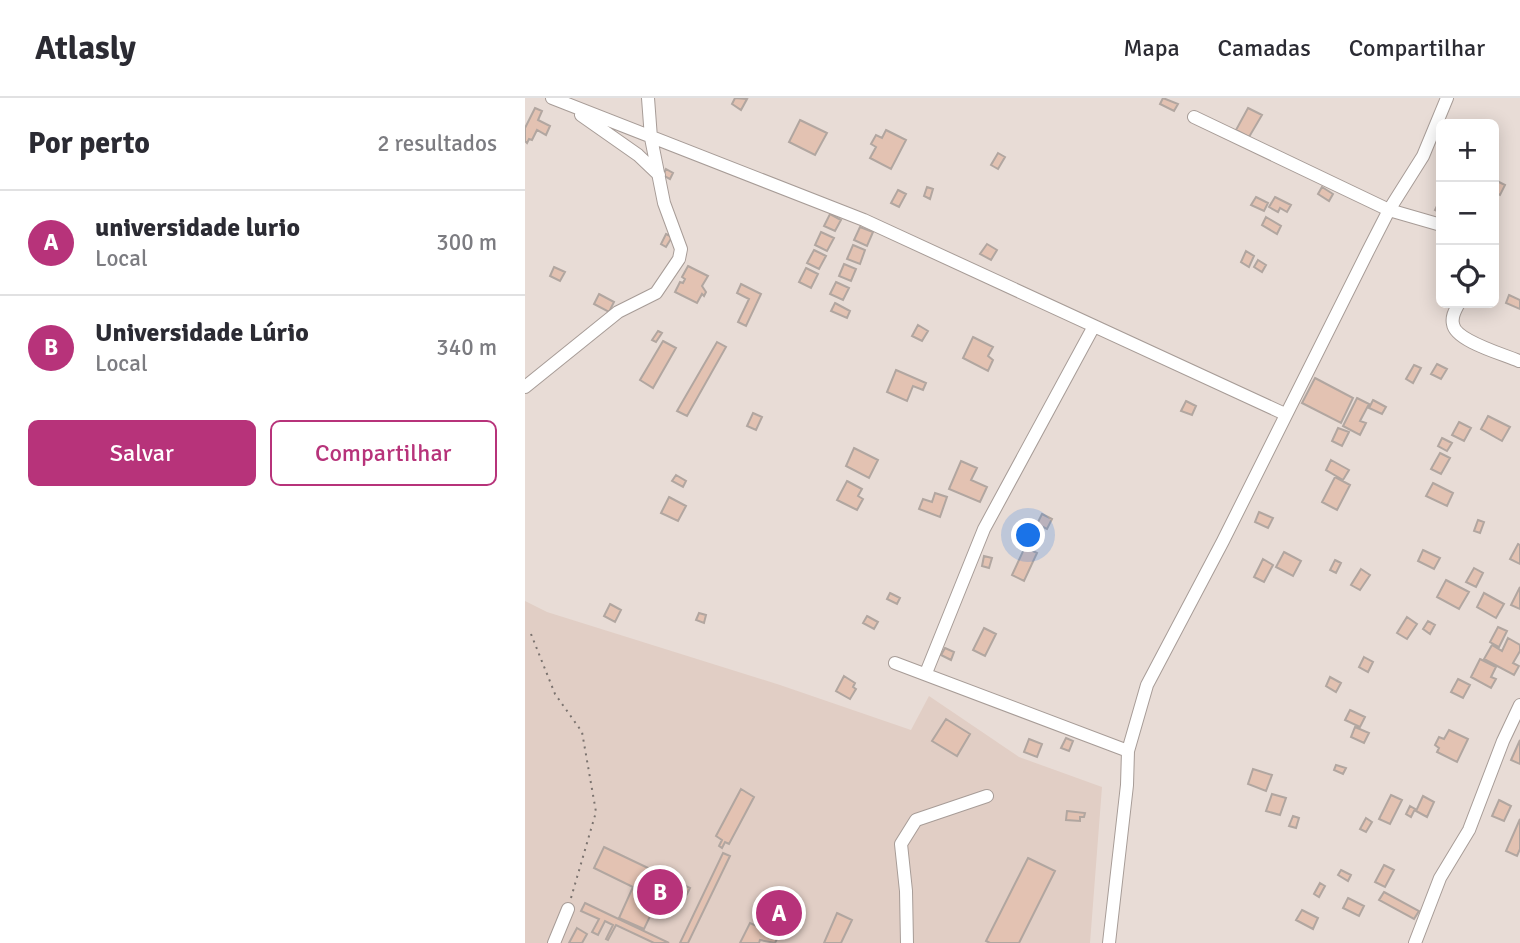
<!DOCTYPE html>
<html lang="pt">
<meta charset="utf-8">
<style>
body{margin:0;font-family:Signika,sans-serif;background:#f2f2f3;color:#2b2b33}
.controls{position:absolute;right:21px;top:21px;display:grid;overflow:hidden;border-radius:10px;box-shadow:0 4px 18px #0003}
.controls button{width:63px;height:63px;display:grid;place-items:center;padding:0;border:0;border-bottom:2px solid #e1e1e2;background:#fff;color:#2b2b33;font:35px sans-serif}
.you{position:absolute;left:504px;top:438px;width:24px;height:24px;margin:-18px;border:5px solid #fff;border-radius:50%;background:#1a73e8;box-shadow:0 0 0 10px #1a73e833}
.badge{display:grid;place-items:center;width:46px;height:46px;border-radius:50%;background:#b7337a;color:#fff;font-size:23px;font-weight:700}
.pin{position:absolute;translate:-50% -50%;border:4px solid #fff;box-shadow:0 2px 7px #0006}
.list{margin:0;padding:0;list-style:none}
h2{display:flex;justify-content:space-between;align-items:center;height:91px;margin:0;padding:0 28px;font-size:30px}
h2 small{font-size:23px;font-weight:400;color:#7c7c81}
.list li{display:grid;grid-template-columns:46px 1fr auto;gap:21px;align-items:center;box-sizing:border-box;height:105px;padding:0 28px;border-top:2px solid #e1e1e2}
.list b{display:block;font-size:26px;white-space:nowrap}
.list p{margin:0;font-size:23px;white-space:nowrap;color:#7c7c81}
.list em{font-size:23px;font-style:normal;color:#7c7c81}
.actions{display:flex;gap:14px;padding:21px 28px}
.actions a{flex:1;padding:16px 0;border:2px solid #b7337a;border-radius:10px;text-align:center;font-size:24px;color:#b7337a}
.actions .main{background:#b7337a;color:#fff}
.icon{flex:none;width:38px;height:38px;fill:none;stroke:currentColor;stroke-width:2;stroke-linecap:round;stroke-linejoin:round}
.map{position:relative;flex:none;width:995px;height:845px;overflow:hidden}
header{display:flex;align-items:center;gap:42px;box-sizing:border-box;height:98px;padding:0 35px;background:#fff;border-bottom:2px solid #e1e1e2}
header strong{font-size:33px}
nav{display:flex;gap:38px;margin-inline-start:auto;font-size:24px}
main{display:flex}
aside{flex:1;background:#fff}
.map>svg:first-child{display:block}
.built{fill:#e1cec5}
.building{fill:#e3c2b2;stroke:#b1a6a0;stroke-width:2}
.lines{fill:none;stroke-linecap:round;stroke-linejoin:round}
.minor-casing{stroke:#a79c97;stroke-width:14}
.path{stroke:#7b736f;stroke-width:2;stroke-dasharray:2 5;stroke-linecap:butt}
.minor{stroke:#fff;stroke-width:12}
</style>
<header>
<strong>Atlasly</strong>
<nav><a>Mapa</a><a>Camadas</a><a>Compartilhar</a></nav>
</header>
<main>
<aside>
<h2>Por perto<small>2 resultados</small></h2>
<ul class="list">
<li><span class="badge">A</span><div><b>universidade lurio</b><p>Local</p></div><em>300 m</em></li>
<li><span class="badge">B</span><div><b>Universidade Lúrio</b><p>Local</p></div><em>340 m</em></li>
</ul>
<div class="actions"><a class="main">Salvar</a><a>Compartilhar</a></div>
</aside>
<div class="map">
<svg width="995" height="845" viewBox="0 0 995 845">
<rect width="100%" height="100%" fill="#e8dcd6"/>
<path class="built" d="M0 503 22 514 255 587 386 632 404 598 494 659 577 689 565 845H0Z"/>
<path class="building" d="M210 0 222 1 216 12 207 6Z
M638 0 653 6 649 13 635 6Z
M10 10 17 13 13 22 25 28 21 37 12 32 7 42 4 41 2 45 0 43V30Z
M723 10 737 17 724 39 711 32Z
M275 22 302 35 290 57 264 44Z
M361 32 381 42 366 71 345 60 351 49 346 46 351 37 357 40Z
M473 55 480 59 473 71 466 67Z
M141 71 148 75 145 81 138 77Z
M970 82 980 87 975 97 969 94Z
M402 89 408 91 405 101 399 98Z
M797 89 808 96 804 103 793 96Z
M373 92 381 96 374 109 366 105Z
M731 99 743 105 739 113 726 107Z
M750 99 766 107 762 114 755 110 753 114 744 109Z
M916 100V115L910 112Z
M305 116 316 122 310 133 299 128Z
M741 119 756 128 752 136 737 127Z
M335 129 348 134 342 148 329 142Z
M296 134 309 140 302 153 290 147Z
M141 136 147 139 141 149 136 146Z
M462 146 472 152 466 162 455 156Z
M328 147 340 152 335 166 322 161Z
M289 152 301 158 294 171 282 165Z
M721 153 729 158 724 169 716 164Z
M733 162 741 167 737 174 729 169Z
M319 166 331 171 326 183 314 178Z
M163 168 183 178 177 188 181 194 179 198 177 196 172 205 150 194 155 184 158 185 160 181 157 179Z
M29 169 40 174 35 183 25 178Z
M281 170 293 176 286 190 274 184Z
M311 184 324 190 318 202 305 196Z
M216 186 236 196 221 228 213 224 224 201 212 195Z
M74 196 89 204 84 214 69 206Z
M984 197 995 202V211L981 205Z
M310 205 325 213 322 220 306 213Z
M393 227 403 233 397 243 387 238Z
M133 233 137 235 131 244 127 242Z
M448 239 468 249 463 258 468 262 463 273 438 260Z
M138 243 151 250 128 290 115 282Z
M192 244 201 249 162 318 152 313Z
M912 266 922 271 916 281 906 276Z
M889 267 896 270 888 285 881 281Z
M371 272 401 285 398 292 388 288 382 303 362 294Z
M790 280 828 300 816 325 777 305Z
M832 300 844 306 835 323 841 325 835 337 818 328Z
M848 302 861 309 857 316 844 310Z
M661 303 671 308 667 317 656 313Z
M228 315 237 319 231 332 222 328Z
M963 318 985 329 977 343 956 331Z
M934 324 946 330 939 343 927 337Z
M813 330 824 334 817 348 807 343Z
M917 340 927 345 922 353 913 348Z
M329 350 353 362 344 380 321 368Z
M915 355 925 360 916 376 906 371Z
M806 362 824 372 818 382 801 372Z
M436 363 452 370 446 382 462 389 455 404 424 391Z
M151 377 161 383 158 389 147 383Z
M810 379 825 387 812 412 797 404Z
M322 383 337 391 333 398 338 401 332 412 312 402Z
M908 385 928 395 922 408 901 398Z
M410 395 422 399 415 419 394 411 398 401 407 404Z
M144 399 161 408 153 423 136 415Z
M734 414 748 420 743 430 730 424Z
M517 416 527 421 522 431 512 426Z
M953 422 959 424 955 435 949 433Z
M993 446 995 447V466L985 461Z
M500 449 512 455 499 483 487 477Z
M898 452 915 460 909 471 893 463Z
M759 454 776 463 768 478 751 469Z
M459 458 467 460 464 470 457 468Z
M738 461 748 467 739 484 729 479Z
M810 462 816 465 811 475 805 472Z
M949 470 958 475 951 489 941 484Z
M836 471 845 477 835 492 826 487Z
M921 482 944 494 934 511 912 499Z
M995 489V511L986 507Z
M365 495 375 500 372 506 362 501Z
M959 495 979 506 971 520 952 509Z
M85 506 96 512 90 524 79 518Z
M174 515 181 517 179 525 171 522Z
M342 518 353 524 349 531 338 525Z
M882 519 892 526 882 541 872 535Z
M903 523 910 527 905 536 898 531Z
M973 529 982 533 974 549 965 544Z
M459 530 471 536 460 558 448 552Z
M983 540 995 547V553L988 565 994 568 989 577 959 561 967 547 977 553Z
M420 550 429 554 426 562 416 557Z
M839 559 848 564 843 574 834 569Z
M955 561 971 569 966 579 971 581 966 590 946 579Z
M319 578 330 585 328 589 331 591 325 601 311 593Z
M805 579 816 585 811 594 801 588Z
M933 581 945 587 938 600 926 594Z
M825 612 840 619 835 629 820 622Z
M421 621 445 636 432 658 407 643Z
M830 629 844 635 839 645 826 639Z
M924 632 943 641 932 664 912 654 914 650 910 647 914 639 919 641Z
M541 640 548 643 544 653 536 650Z
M504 641 517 646 512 659 499 654Z
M995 642V666L986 662Z
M811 667 821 670 818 676 809 672Z
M728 671 747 677 741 693 723 686Z
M216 691 229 699 204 746 200 744 197 750 194 748 197 742 191 738Z
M747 696 761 700 755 717 741 713Z
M866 697 877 702 865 726 854 721Z
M898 698 909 704 902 719 891 713Z
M974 702 986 708 979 723 967 718Z
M885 708 890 711 886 719 881 716Z
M542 713 560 715 559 719H555V723L541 722Z
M768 718 774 720 771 730 764 728Z
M841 720 847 724 841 734 835 731Z
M995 721V751L992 758 981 753Z
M79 749 165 790 156 808 135 797 119 831 94 820 108 789 69 770Z
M198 755 205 758 163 845H155Z
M503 760 530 773 494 845H465L461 843Z
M859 767 869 772 860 789 850 784Z
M816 772 826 777 823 783 813 777Z
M795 785 800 788 794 799 789 796Z
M859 794 894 813 889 821 854 802Z
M251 797 269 806 250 845 235 842 234 845H215L225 825 236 830Z
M823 800 839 808 834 818 818 810Z
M60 805 144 845H129L91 827 83 842 81 841 88 827 80 823 73 837 67 834 74 821 56 813Z
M777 812 793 820 788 831 771 822Z
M312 815 327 822 316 845H299Z
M52 830 62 836 57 845H44Z"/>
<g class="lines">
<g class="minor-casing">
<path id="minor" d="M27 0 339 122 760 316
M56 17 113 57 134 77
M669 19 864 112 916 127
M934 205C931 211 926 218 928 226 930 243 978 256 994 263
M0 289 93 214 131 195 154 161 156 151 139 105 126 40 123 0
M370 565 603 653
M401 575 459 431 569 228
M29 845 43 811
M382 845 381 793 376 746 391 722 462 698
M584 845 602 687 603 653 622 587 698 443 842 155 864 112 898 58 922 0
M890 845 915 780 944 732 978 643 995 607"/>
</g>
<path class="path" d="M6 536 30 596 57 634 71 714 46 800"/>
<use href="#minor" class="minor"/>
</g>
</svg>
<div class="controls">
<button>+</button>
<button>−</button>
<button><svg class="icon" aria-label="locate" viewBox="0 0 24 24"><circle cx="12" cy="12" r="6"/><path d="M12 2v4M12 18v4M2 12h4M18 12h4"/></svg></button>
</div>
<div class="you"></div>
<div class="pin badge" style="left:254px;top:815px">A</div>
<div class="pin badge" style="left:135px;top:794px">B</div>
</div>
</main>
